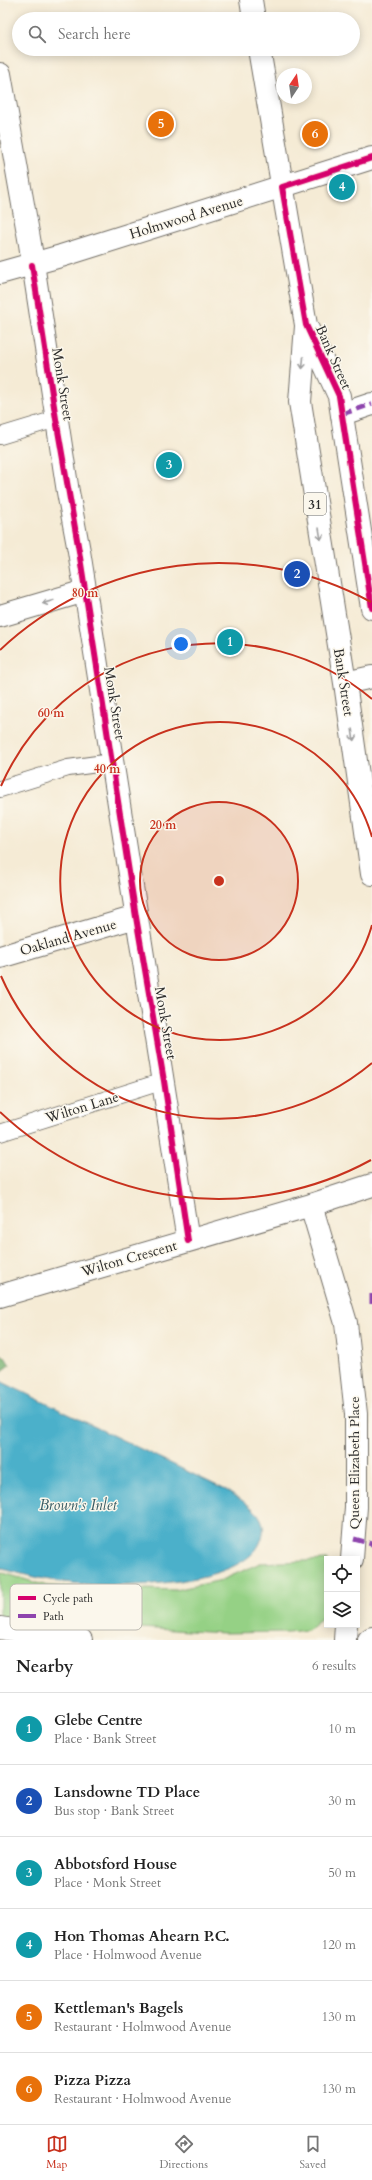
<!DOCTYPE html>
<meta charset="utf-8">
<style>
body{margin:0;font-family:Cardo,serif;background:#f6f6f6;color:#222}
.controls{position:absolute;right:12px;bottom:12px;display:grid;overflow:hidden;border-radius:0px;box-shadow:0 2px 10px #0003}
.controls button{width:36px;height:36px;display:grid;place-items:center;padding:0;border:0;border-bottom:1px solid #e0e0e0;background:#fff;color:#222;font:20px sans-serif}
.compass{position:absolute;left:276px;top:68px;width:36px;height:36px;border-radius:50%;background:#fff;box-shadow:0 2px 10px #0003;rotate:13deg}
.you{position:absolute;left:181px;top:644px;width:14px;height:14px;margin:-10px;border:3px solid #fff;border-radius:50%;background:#1a73e8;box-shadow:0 0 0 6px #1a73e833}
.badge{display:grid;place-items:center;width:26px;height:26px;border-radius:50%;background:#c8321e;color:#fff;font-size:13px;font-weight:700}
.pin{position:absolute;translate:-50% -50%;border:2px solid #fff;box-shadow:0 1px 4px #0006}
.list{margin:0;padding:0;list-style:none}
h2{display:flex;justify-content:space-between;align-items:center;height:52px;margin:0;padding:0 16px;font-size:17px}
h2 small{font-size:13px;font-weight:400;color:#767676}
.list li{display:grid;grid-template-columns:26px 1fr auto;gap:12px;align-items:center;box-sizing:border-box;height:72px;padding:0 16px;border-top:1px solid #e0e0e0}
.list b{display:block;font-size:15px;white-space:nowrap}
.list p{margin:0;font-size:13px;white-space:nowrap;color:#767676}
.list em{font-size:13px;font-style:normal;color:#767676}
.icon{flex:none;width:22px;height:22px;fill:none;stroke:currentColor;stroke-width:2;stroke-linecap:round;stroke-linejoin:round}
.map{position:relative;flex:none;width:372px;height:1640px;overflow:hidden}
.search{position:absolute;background:#fff;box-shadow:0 2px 10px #0003;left:12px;right:12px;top:12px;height:44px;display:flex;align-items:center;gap:10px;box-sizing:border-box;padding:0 14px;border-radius:22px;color:#767676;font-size:15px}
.sheet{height:484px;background:#fff}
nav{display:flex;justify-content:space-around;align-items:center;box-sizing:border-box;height:56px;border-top:1px solid #e0e0e0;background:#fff;font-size:11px;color:#767676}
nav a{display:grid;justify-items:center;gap:2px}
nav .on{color:#c8321e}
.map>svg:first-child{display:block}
.green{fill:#95d185;stroke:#607e58}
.forest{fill:#78b372;stroke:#526f4e}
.water{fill:#4bb0ca;stroke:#3b6e7a}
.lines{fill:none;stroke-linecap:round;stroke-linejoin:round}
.service-casing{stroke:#726e66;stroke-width:18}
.minor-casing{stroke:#726e66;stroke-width:24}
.secondary-casing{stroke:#726e66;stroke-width:24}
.primary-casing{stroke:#726e66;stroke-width:24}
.service{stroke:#fff;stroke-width:16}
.minor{stroke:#fff;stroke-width:22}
.secondary{stroke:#fff;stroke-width:22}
.primary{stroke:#fff;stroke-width:22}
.quiet{stroke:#8e44ad;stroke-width:5;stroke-dasharray:10 5;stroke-linecap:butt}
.cycleway-casing{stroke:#fbf7ec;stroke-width:8}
.cycleway{stroke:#d6006c;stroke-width:6}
.oneway{stroke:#a0a0a0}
.ring{fill:none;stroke:#c8321e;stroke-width:2}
.labels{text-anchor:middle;stroke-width:3;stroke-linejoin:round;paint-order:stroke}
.shield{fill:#fbf7ec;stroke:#696865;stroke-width:1}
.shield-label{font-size:13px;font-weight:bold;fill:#2b2b2b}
.street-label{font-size:14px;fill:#2b2b2b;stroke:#fbf7ec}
.water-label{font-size:15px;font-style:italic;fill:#365a63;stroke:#fbf7ec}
.key{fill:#fbf7ec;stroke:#bdbab2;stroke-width:1}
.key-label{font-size:11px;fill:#2b2b2b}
.centre{fill:#c8321e;stroke:#fbf7ec;stroke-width:2}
.ring-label{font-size:12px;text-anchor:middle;font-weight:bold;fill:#c8321e;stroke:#fbf7ec;stroke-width:3;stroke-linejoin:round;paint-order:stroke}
</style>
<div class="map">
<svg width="372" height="1640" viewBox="0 0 372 1640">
<rect width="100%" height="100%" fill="#fbf7ec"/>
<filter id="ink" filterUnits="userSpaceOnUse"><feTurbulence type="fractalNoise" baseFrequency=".025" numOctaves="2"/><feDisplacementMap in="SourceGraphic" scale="8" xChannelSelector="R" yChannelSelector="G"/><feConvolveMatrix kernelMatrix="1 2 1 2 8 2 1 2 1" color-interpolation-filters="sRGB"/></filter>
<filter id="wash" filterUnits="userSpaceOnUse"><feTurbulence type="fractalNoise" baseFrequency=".012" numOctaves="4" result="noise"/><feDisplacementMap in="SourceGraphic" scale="16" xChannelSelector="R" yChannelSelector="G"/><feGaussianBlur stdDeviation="0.9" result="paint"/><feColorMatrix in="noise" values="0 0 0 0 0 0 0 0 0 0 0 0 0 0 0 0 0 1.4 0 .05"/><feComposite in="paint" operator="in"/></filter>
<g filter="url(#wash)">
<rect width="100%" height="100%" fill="#f5ebd5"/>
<path class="green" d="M327 1560 323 1617 307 1630 289 1632 223 1633 122 1627 64 1626 0 1618V1572L47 1586 175 1590 222 1580 260 1563Z"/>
<path class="forest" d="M0 1355 5 1357 10 1365 0 1373Z"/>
<path class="water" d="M0 1381 230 1492C249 1506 272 1516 260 1543 241 1585 125 1588 84 1584 55 1582 27 1576 0 1568Z"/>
</g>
<g filter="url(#ink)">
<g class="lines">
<g class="service-casing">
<path id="service" d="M0 436 56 419
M0 789 68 768 112 762
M0 1133 164 1081"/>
</g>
<g class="minor-casing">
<path id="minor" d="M0 74 30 244 68 492 79 551 188 1241
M0 273 61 256 372 158
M342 414 372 404
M0 616 85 591
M0 957 136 917
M311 1205 346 1323 356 1414V1507L352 1559
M0 1296 311 1205 372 1185
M345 1640 346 1625"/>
</g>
<g class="secondary-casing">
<path id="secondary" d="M0 1628 81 1640
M369 1640 372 1638"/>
</g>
<g class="primary-casing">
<path id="primary" d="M251 0 254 19
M259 49 306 325 339 396 372 608
M306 326 300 402 345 683 372 874
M345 683 372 677"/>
</g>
<use href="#service" class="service"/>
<use href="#minor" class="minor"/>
<use href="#secondary" class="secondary"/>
<use href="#primary" class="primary"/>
<path class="quiet" d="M342 414 372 404
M372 1294V1306
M354 1539 372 1544"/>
<g class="cycleway-casing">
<path id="cycleway" d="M372 158 282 187 306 325 339 396 372 608
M32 265 56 419 79 551 136 917 164 1081 188 1241"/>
</g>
<use href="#cycleway" class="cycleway"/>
</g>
<defs><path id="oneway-shaft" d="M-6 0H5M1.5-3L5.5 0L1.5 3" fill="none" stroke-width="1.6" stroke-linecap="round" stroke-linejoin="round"/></defs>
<g class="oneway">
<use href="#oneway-shaft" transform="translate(303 363) rotate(95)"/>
<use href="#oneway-shaft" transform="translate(320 534) rotate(81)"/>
<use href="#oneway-shaft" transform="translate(48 602) rotate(164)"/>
<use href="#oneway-shaft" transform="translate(353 735) rotate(82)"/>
</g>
</g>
<circle cx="219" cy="881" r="79" fill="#c8321e" fill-opacity=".12"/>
<g class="ring">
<circle cx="219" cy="881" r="79"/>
<path d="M372 925A159 159 0 1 1 372 837"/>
<path d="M372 1063A238 238 0 0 1 1 976M1 786A238 238 0 0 1 372 699"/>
<path d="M371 1160A318 318 0 0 1 0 1112M0 650A318 318 0 0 1 371 602"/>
</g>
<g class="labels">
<rect class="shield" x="304" y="493" width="22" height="22" rx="3"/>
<g class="shield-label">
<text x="315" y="509">31</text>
</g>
<g class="street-label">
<text transform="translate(186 217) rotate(-17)" y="5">Holmwood Avenue</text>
<text transform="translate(334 357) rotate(66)" y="5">Bank Street</text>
<text transform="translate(63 384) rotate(81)" y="5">Monk Street</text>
<text transform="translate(344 682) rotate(81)" y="5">Bank Street</text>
<text transform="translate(115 703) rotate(81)" y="5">Monk Street</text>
<text transform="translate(68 937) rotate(-16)" y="5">Oakland Avenue</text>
<text transform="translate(166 1023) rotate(80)" y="5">Monk Street</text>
<text transform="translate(82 1107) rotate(-17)" y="5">Wilton Lane</text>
<text transform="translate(129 1258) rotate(-16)" y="5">Wilton Crescent</text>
<text transform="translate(354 1463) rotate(-90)" y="5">Queen Elizabeth Place</text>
</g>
<g class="water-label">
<text x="78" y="1510">Brown's Inlet</text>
</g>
</g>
<rect x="10" y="1584" width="132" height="46" rx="6" class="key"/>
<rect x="18" y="1596" width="18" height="4" fill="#d6006c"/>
<rect x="18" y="1614" width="18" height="4" fill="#8e44ad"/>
<g class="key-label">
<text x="43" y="1602">Cycle path</text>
<text x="43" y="1620">Path</text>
</g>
<circle cx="219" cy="881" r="6" class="centre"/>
<g class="ring-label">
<text x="85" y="597">80 m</text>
<text x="51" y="717">60 m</text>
<text x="107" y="773">40 m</text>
<text x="163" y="829">20 m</text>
</g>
</svg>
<div class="controls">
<button><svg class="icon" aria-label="locate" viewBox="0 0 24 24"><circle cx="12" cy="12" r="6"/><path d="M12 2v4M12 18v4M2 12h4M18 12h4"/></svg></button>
<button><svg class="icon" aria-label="layers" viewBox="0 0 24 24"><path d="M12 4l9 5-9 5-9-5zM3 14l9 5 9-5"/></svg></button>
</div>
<svg class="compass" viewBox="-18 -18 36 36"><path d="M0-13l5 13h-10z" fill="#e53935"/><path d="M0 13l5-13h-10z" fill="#767676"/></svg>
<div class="you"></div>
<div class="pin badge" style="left:230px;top:642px;background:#0f9aa8">1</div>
<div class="pin badge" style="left:297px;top:574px;background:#1a4fb4">2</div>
<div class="pin badge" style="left:169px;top:465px;background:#0f9aa8">3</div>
<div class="pin badge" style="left:342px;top:187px;background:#0f9aa8">4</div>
<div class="pin badge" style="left:161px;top:124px;background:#e8710a">5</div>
<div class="pin badge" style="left:315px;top:134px;background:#e8710a">6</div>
<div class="search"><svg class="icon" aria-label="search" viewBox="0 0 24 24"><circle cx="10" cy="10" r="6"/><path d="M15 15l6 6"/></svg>Search here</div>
</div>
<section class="sheet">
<h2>Nearby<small>6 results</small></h2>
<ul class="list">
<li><span class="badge" style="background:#0f9aa8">1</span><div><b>Glebe Centre</b><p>Place · Bank Street</p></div><em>10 m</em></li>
<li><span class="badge" style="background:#1a4fb4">2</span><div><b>Lansdowne TD Place</b><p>Bus stop · Bank Street</p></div><em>30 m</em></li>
<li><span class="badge" style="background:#0f9aa8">3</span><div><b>Abbotsford House</b><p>Place · Monk Street</p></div><em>50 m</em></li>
<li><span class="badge" style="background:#0f9aa8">4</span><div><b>Hon Thomas Ahearn P.C.</b><p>Place · Holmwood Avenue</p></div><em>120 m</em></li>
<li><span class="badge" style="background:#e8710a">5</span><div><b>Kettleman's Bagels</b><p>Restaurant · Holmwood Avenue</p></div><em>130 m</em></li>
<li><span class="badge" style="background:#e8710a">6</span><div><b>Pizza Pizza</b><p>Restaurant · Holmwood Avenue</p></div><em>130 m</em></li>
</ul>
</section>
<nav>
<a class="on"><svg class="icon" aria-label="map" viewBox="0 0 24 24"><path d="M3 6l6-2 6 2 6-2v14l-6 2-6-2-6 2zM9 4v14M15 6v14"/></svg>Map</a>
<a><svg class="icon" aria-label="directions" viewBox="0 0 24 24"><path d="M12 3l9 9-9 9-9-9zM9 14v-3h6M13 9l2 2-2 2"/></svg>Directions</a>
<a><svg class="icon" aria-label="saved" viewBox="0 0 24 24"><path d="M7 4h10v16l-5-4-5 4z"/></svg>Saved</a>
</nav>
